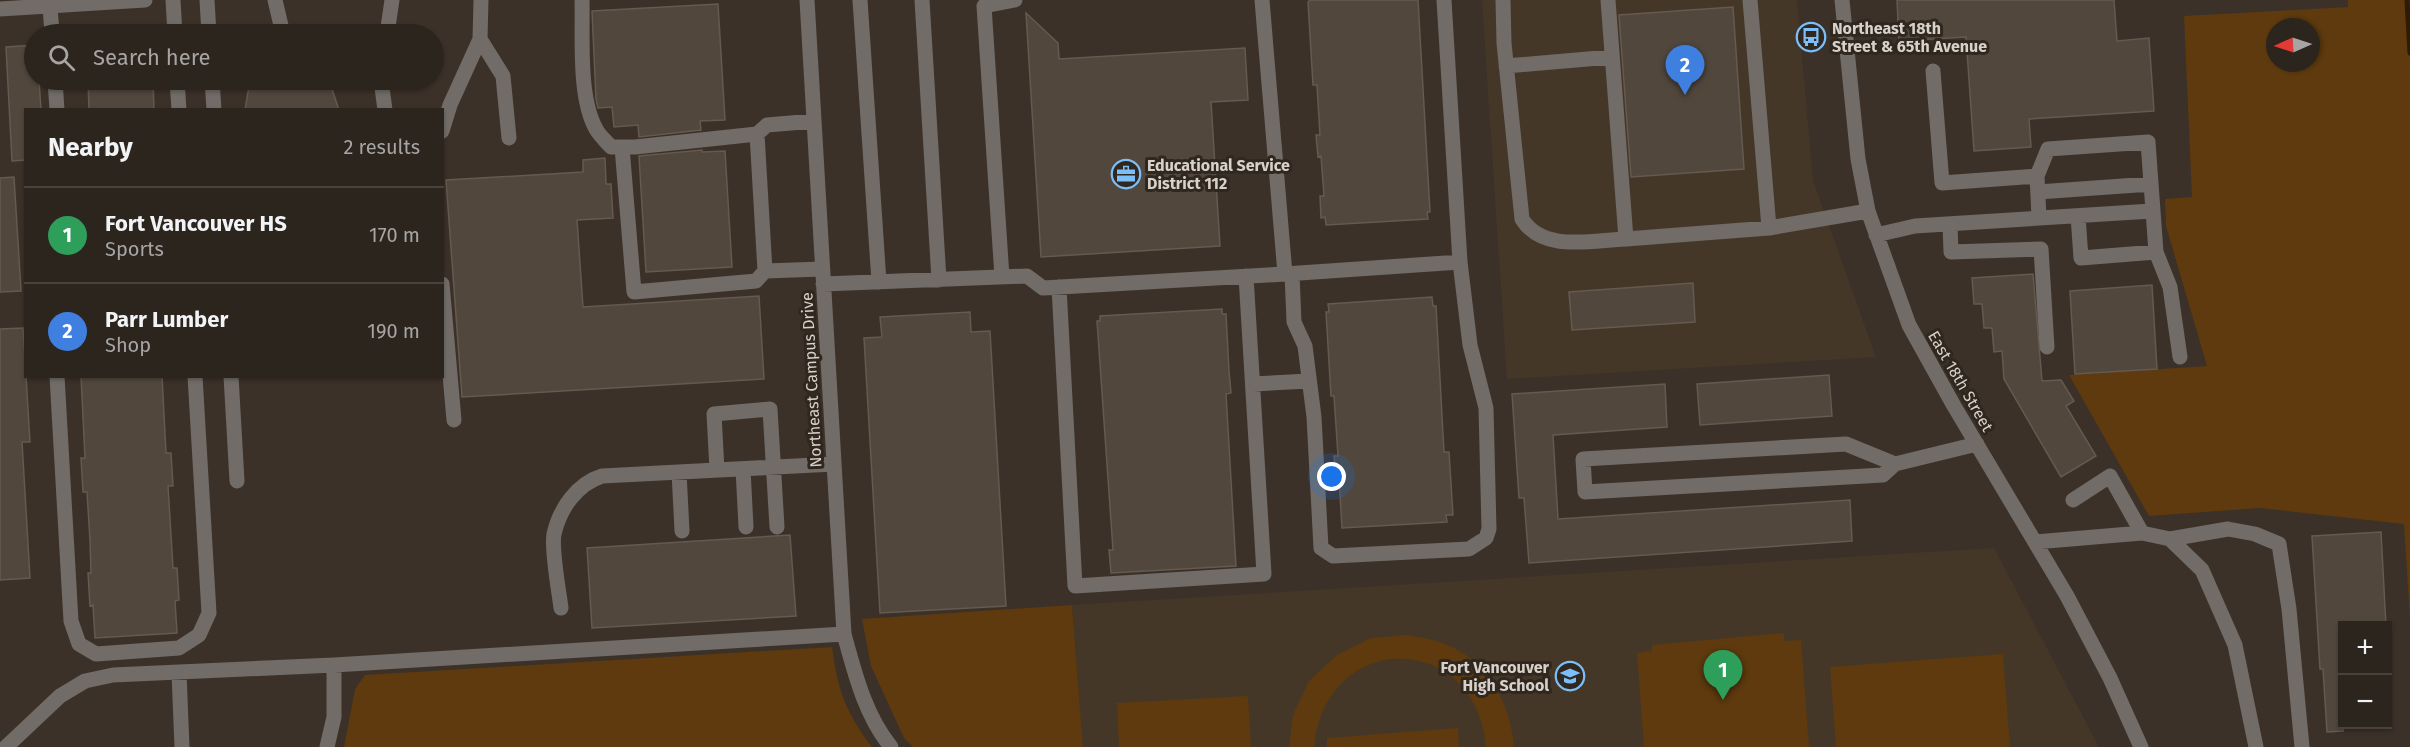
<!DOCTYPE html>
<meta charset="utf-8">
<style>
body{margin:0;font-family:"Fira Sans",sans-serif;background:#38312b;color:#f1f3f6}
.controls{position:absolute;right:18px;bottom:18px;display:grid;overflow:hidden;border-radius:0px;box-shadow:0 2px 4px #0004}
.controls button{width:54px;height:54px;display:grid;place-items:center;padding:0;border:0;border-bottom:2px solid #48423c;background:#2c251e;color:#f1f3f6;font:30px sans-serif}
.compass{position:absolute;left:2266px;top:18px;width:54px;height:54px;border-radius:50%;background:#2c251e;box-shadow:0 2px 4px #0004;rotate:267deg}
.you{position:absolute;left:1332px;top:477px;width:21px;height:21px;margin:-15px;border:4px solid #fff;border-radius:50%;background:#1a73e8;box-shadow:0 0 0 9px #1a73e833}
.badge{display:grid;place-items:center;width:39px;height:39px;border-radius:50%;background:#0b8043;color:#fff;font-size:20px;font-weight:700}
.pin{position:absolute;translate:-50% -50px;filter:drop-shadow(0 2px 3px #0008)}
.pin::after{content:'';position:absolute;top:32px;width:21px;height:18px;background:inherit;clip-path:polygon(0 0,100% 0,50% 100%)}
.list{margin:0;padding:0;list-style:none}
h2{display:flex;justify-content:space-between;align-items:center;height:78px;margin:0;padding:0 24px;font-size:26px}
h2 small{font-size:20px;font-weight:400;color:#a6a5a4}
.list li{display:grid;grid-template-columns:39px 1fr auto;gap:18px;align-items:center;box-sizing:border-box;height:96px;padding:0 24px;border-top:2px solid #48423c}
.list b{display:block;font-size:22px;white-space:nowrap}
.list p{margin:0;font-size:20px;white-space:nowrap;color:#a6a5a4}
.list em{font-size:20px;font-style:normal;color:#a6a5a4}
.icon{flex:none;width:33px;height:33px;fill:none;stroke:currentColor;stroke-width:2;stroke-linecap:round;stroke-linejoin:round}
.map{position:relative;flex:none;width:2410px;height:747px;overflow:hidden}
.search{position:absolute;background:#2c251e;box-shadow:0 2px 4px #0004;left:24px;top:24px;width:420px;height:66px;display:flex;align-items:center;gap:15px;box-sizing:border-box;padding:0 21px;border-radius:33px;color:#a6a5a4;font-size:22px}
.panel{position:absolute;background:#2c251e;box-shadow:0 2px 4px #0004;left:24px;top:108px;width:420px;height:270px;border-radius:0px}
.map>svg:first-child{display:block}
.built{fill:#453728}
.green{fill:#5e3a0e;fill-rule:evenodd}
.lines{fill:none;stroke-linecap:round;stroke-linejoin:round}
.stream{stroke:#301a02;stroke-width:5}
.building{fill:#51473d;stroke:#655a50;stroke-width:1.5}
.minor{stroke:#716c67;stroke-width:15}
.labels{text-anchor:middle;stroke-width:6;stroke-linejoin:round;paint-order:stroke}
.poi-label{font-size:16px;font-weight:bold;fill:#d7d1cb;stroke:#30271e;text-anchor:start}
.street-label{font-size:16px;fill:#d7d1cb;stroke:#30271e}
</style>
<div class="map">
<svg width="2410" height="747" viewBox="0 0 2410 747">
<rect width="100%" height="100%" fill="#3b3128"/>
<path class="built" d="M1482 0H1797L1813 181 1876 357 1507 379Z
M1994 548 2099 747H1083L1072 605Z"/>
<path class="green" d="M2348 0H2410V619L2404 524 2260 508 2149 516 2069 375 2207 366 2166 226 2165 199 2192 197 2184 16 2348 7ZM2275 27H2311V63H2275Z
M1072 605 1083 747H913L904 738 871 666 862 619Z
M1784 633V641L1801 640 1809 747H1644L1637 653 1652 651V645Z
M1409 635C1421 638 1434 639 1445 644 1487 660 1511 704 1514 747H1486C1477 632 1326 627 1314 747H1289L1293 715 1309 681 1337 655 1371 638Z
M832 647C838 691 845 711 872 747H344L355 689 365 675Z
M2003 654 2010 747H1836L1830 667Z
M1248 696 1251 747H1119L1117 703Z
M1458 728 1459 747H1327V738Z"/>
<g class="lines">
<path class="stream" d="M2407 0 2410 53"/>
</g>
<path class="building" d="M1311 0H1418L1430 212H1427L1428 219 1326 225 1325 217 1321 218 1320 196H1324L1321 156 1318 157 1316 135H1320L1317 85H1313L1308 2Z
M1897 0H2114L2117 41 2149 38 2154 111 2029 119 2031 147 1974 151 1966 37 1899 41Z
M718 4 725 120 700 121 701 130 639 137 638 125 614 127 612 107 598 108 596 99 592 11Z
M1733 7 1744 169 1631 177 1619 15Z
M1026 13 1058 43 1059 59 1245 48 1248 100 1211 102 1220 246 1041 257Z
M34 45V80H39L41 110H26V160L12 161 6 47Z
M88 80H153L154 110H89Z
M250 80H286L288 87 319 85 320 80H329L339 110H245Z
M702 150V152L725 151 732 267 646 272 639 156Z
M605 158 606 184H611L613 218 577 220 583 307 759 296 764 379 462 397 446 180 583 172V160Z
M14 177 21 291 0 292V178Z
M2033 274 2042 381 2061 380 2074 401 2066 406 2096 456 2061 477 2004 379 2002 351 1994 352 1992 328H1984L1982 304H1974L1972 278Z
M1693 283 1695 322 1572 330 1569 292Z
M2152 285 2157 369 2075 374 2070 291Z
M1432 297 1433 306H1436L1444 452H1449L1453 515H1446L1447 522 1342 528 1339 477H1336L1334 456H1338L1334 396H1331L1326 312H1329L1328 304Z
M1222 309V314H1226L1229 371 1231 393 1226 394 1236 566 1111 573 1109 550H1113L1097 321H1100V316Z
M970 312 971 332 990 331 1006 606 880 613 864 338 882 337 880 317Z
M23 328 30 442H22L30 578 0 580V329Z
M1829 375 1832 416 1700 425 1697 384Z
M81 376H162L166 453H171L173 486H168L173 568H177L179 600 175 601 177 633 95 638 93 605 90 606 88 573H91L90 540 87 492H83L81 458H85Z
M1665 384 1667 427 1553 435 1558 519 1850 500 1852 541 1529 563 1524 498H1519L1512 394Z
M2381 532 2386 626H2343V731L2327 732 2323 669H2320L2312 536Z
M790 535 796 616 592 628 587 548Z"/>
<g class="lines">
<path class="minor" d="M173 0 175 34
M207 0 209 34
M275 0 283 34
M582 0C583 37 578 97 596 129 599 135 606 141 611 147H635L757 134
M807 0 844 634C855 674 865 715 891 747
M860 0 879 282
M922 0 939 280
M1503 0 1504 43 1522 219C1543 253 1592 240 1626 239L1608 0
M1750 0 1769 228
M1842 0 1858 159 1868 211 1909 325 1954 406 2067 596 2110 678 2141 747
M50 6 52 34
M0 9 145 0
M387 34 392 0
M480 39 503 76 509 138
M1506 66 1611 57
M1933 71 1942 183 2037 176 2039 218
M55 80 57 110
M177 80 179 110
M212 80 214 110
M381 80 385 110
M814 121 767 125 757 134 765 271 822 269
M442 131 450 105 480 39 481 0
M622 147 634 292 756 281 765 271
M2037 176 2048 149 2148 142 2156 252 2170 287 2180 357
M2038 192 2151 184
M2078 216 2081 258 2156 252
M1950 224 1951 252 2041 249 2047 347
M1876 235 1915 226 2152 211
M1626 239 1769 228 1868 211
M1285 274 1460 262 1444 0
M1292 274 1294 322 1305 346 1314 417 1321 548 1333 556 1469 549 1486 538 1489 529 1486 408 1470 345 1460 262
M1002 277 984 6 1015 0
M442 284 454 420
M823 284 1027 276 1043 288 1285 274 1262 0
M1059 287 1075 586 1264 574 1246 276
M57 376 71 621 79 644 96 654 179 648 199 635 209 613 195 376
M231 376 237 481
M1253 384 1309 381
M1895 464 1883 475 1585 492 1583 459 1846 444 1895 464 1977 444
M743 469 746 527
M717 470 714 414 770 409 777 527
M679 472 682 531
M2142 533 2170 539 2228 529 2255 534 2279 544 2289 609 2302 747
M2170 539 2202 570 2235 645 2256 747
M2035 542 2142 533 2110 476 2073 500
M561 608C559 591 551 549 554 534 560 508 577 484 602 476L834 464
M179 673 182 747
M6 747 60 696 85 681 113 675 334 665 844 634
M327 747 334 717V665"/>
</g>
<defs>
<g id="bus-ring" transform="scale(1.5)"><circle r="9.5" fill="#30271e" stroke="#7bbef8" stroke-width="1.5"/><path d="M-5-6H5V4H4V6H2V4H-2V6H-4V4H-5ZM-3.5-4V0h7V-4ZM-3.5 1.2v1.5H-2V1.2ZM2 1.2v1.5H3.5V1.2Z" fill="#7bbef8"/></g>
<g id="office-ring" transform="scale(1.5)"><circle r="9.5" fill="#30271e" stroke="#7bbef8" stroke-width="1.5"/><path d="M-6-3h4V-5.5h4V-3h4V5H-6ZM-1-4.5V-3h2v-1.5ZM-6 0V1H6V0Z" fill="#7bbef8"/></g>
<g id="school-ring" transform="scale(1.5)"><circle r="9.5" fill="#30271e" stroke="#7bbef8" stroke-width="1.5"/><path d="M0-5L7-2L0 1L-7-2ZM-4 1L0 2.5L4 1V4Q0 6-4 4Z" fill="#7bbef8"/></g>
</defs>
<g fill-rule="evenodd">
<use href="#bus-ring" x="1811" y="37"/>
<use href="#office-ring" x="1126" y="174"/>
<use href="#school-ring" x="1570" y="676"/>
</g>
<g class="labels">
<g class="poi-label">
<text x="1832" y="34">Northeast 18th<tspan x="1832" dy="18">Street &amp; 65th Avenue</tspan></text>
<text x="1147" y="171">Educational Service<tspan x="1147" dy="18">District 112</tspan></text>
<text x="1549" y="673" text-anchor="end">Fort Vancouver<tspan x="1549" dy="18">High School</tspan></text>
</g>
<g class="street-label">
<text transform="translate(811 380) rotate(-93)" y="6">Northeast Campus Drive</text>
<text transform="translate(1961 381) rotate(60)" y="6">East 18th Street</text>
</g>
</g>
</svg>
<div class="controls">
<button>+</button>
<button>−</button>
</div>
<svg class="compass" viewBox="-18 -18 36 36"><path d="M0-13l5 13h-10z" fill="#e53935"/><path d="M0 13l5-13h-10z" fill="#a6a5a4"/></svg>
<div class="you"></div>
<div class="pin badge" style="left:1723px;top:700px;background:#2e9e5b">1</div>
<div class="pin badge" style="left:1685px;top:95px;background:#3f7fe0">2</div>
<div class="search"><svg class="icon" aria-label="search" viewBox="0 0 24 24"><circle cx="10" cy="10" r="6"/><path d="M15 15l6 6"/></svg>Search here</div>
<section class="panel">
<h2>Nearby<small>2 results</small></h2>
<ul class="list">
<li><span class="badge" style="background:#2e9e5b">1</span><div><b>Fort Vancouver HS</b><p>Sports</p></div><em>170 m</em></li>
<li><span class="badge" style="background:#3f7fe0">2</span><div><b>Parr Lumber</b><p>Shop</p></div><em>190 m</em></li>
</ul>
</section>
</div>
